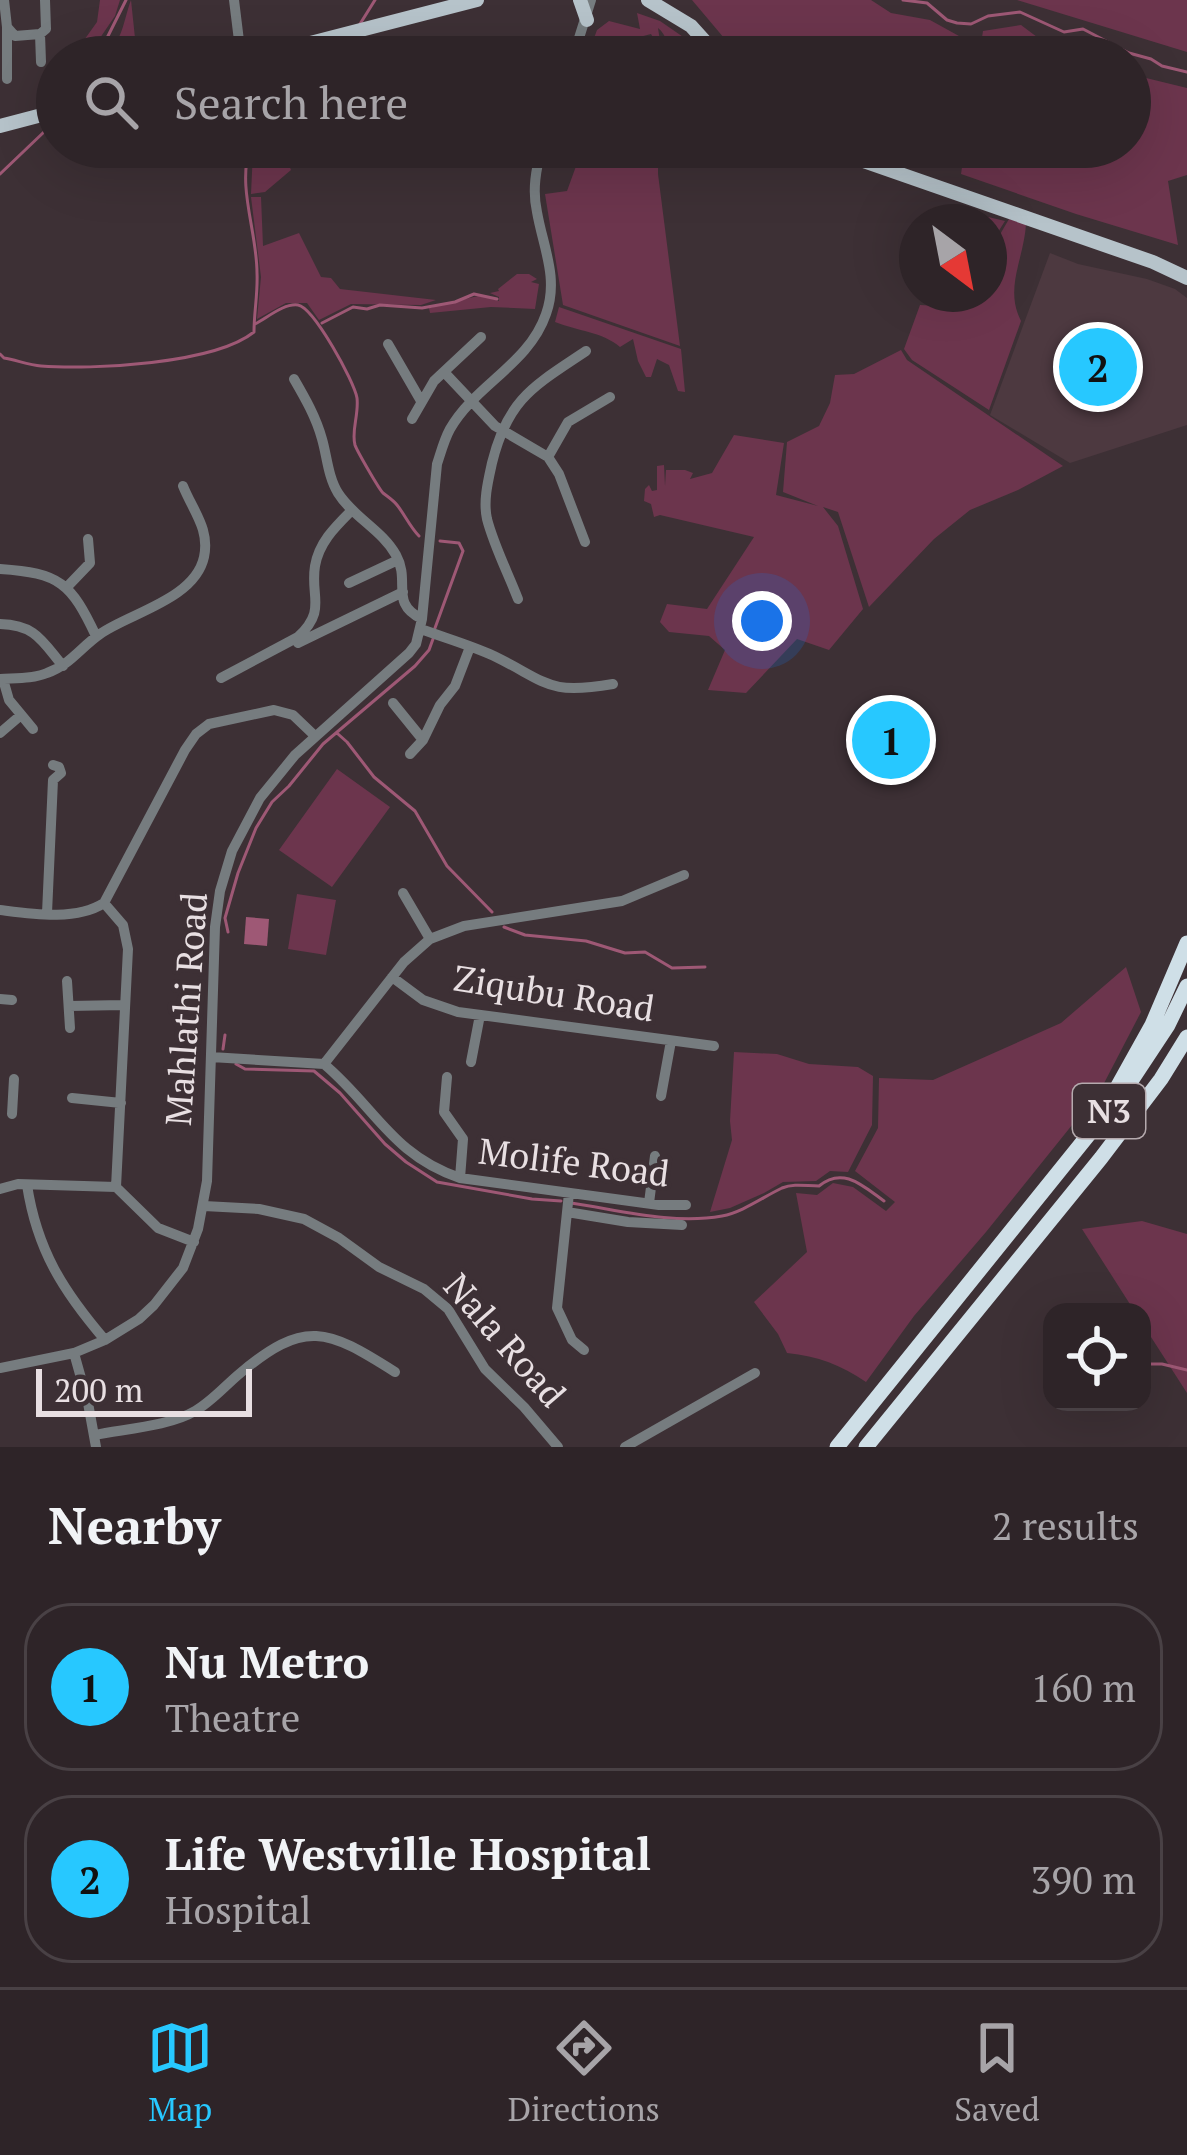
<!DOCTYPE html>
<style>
body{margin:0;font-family:"PT Serif",serif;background:#362c30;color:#f1f3f6}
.controls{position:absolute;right:36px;bottom:36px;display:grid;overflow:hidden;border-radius:24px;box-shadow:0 12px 48px #0002}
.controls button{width:108px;height:108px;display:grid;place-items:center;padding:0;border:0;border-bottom:3px solid #494145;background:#2e2428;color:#f1f3f6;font:60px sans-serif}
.compass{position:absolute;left:899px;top:204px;width:108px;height:108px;border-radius:50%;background:#2e2428;box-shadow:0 12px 48px #0002;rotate:148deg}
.scale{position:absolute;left:36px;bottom:30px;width:216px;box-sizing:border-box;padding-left:12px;border:6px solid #e8dfe2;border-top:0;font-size:33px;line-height:42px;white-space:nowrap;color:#e8dfe2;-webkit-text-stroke:9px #3d3035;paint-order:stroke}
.you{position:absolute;left:762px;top:621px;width:42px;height:42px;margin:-30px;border:9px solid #fff;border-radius:50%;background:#1a73e8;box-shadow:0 0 0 18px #1a73e833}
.badge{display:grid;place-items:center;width:78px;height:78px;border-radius:50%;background:#27c8ff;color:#111;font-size:39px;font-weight:700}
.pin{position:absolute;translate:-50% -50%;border:6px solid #fff;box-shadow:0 3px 12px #0006}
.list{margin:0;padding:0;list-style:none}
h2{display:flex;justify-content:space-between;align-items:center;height:156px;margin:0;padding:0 48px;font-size:51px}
h2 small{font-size:39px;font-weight:400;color:#a7a4a8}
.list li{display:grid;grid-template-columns:78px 1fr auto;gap:36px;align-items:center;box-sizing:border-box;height:168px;margin:0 24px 24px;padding:0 24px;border:3px solid #494145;border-radius:48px}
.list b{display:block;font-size:45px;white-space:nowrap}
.list p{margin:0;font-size:39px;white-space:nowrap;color:#a7a4a8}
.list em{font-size:39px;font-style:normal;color:#a7a4a8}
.icon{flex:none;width:66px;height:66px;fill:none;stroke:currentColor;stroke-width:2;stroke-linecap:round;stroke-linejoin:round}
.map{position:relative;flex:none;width:1187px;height:1447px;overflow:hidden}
.search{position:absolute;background:#2e2428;box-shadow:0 12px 48px #0002;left:36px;right:36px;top:36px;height:132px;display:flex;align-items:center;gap:30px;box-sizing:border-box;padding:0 42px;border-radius:66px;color:#a7a4a8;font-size:45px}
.sheet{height:540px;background:#2e2428}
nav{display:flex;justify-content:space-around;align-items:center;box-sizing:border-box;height:168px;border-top:3px solid #494145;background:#2e2428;font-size:33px;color:#a7a4a8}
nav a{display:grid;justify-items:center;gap:6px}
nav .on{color:#27c8ff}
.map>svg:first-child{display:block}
.built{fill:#4d3940}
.green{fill:#6c354d}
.water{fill:#9e5875}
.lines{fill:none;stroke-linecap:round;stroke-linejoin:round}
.stream{stroke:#9e5875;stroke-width:3}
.minor{stroke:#767c7f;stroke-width:10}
.major{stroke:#b6c3ca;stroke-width:14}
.highway{stroke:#cfdfe7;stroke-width:15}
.labels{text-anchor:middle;stroke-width:9;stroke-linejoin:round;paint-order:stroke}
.shield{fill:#3d3035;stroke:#b5aaae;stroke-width:3}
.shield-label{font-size:33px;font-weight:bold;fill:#e8dfe2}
.street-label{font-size:36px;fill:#e8dfe2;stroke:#3d3035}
</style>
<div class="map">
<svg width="1187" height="1447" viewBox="0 0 1187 1447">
<rect width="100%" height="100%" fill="#3d3035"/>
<path class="built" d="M1050 253 1078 264 1147 279 1175 289 1187 298V425L1070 463 990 415Z"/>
<path class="green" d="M100 0H120L115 16 87 57H72L97 22Z
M131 0 137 57H104C123 41 123 22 131 0Z
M692 0H871L891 13 930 20 968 41 966 57H740Z
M1017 0H1187V52Z
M637 13 660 21 689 41 676 54C667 46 667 35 658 28L660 41H655L651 34 632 39 638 57 603 55 587 57 597 30 609 21 640 29Z
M1021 25 1053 49 1089 43 1111 57H979L983 31Z
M402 38 388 57H344L349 50Z
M1130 69 1142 77 1187 88V175L1168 181 1178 245 1076 214 961 174 965 147H1130Z
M258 147H300L287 160 291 170 265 192 251 194 253 151Z
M583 147H658V174L680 346 563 305 545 194 567 191Z
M873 147H953L950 167Z
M251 197H261L263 246 299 233 321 277 331 278 340 289 436 300 421 305 351 304 319 320 307 303H286L257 319 261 277Z
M942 206 1005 221 993 240H989V222H942Z
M1009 219 1026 224C1024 259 1004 288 1021 321L989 410 912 360 904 349 920 305 937 306 938 294H989V244L995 243Z
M517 274H529L537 279 531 282 539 284 535 309 491 307 430 313 429 308C435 307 476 296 479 296 486 296 493 299 499 301V297L490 293 499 291 498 289Z
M559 307 681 349 685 392 678 391 669 365 657 359 651 377H646L638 361 633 339 620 347C603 332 577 331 555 322Z
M901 350 907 360 1063 466 1018 490 970 510 934 539 869 607 838 512 823 507 838 526 863 609 829 650 797 639 746 693 708 690 725 650 709 636 669 632 660 622 667 604 707 609 754 537 660 515 654 517 651 504 644 501 645 489 649 485 652 491 657 490V466L664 465 665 486 666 470H685L693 473 690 479 712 473 734 435 784 443 776 495 818 506 783 492 787 442 819 426 830 403 835 375 854 374Z
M337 769 390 807 332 887 279 850Z
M297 894 336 900 326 955 288 949Z
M1126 967 1141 1012 1101 1089 986 1232 914 1316 866 1382C841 1365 818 1356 787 1353L778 1334 754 1302 807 1252 796 1193 817 1195 833 1183 853 1187 886 1211 895 1202 855 1171 878 1128 879 1078 933 1080 1061 1023Z
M734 1052 777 1054 809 1064 858 1067 873 1076 872 1125 848 1172 830 1171 816 1181 783 1182 764 1193 730 1208 710 1212 732 1140 730 1121Z
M1142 1221 1187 1234V1393L1142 1323V1312H1135L1082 1229Z"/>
<path class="water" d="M246 917 269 919 267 946 244 944Z"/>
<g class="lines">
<path class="stream" d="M903 0 927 3 947 20 957 23 971 24 988 16 1020 12 1064 32 1083 29 1129 53 1151 59 1162 66 1187 72
M360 24 375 0
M89 57 106 40 126 0
M338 57 349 40
M0 174 45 131 52 119
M322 323 353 307 367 309 380 305 422 308 455 302 474 294 497 299
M255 324C267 318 284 303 298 305 314 308 354 381 357 398 359 415 351 431 355 445 357 451 379 489 383 493 388 497 393 500 397 505 405 515 410 527 419 536
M0 354 4 358C16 360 29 365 41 366 92 370 214 364 254 332 254 312 258 293 257 273 257 231 237 188 250 147
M435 628 463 551 459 543 440 541
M338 734 347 742 374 777 415 811 447 866 492 912
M504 927 525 935 586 941 625 953 645 952 672 968 705 967
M228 932 225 918 238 873 256 828 272 802 289 786 323 744 415 666 429 650 433 639
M223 1049 225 1035
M236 1064 245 1069 314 1071 340 1093 385 1144 406 1162 437 1182 532 1199 561 1201
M571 1203C619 1210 673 1225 722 1216 743 1212 763 1197 782 1188 794 1183 806 1186 819 1186 843 1166 863 1186 884 1201
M1142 1364H1162L1187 1370"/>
<path class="minor" d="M4 0 7 27 15 36 40 34 46 29 45 0
M234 0 241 57
M40 34 41 62
M573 57 591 0
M7 79V27
M388 344 421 401
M444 372 495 426 548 457 559 474 585 542
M294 379C305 398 316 417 322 439 327 456 328 477 338 493 353 517 382 530 396 555 411 582 389 603 422 619
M412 419 434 381 481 337
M548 457 568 422 610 397
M0 569C60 573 71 583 96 636
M349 583 398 560
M67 587 90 563 88 539
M518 599C508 573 494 546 487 519 483 501 488 481 492 463 508 398 534 386 586 351
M0 624C36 625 42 641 63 666
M421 629C445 638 470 645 494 656 549 683 547 695 613 684
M298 643 403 592
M221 678 298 637C327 610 310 597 315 566 319 542 336 526 352 510
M0 679C15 678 33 679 47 673 70 665 81 647 100 634 130 613 195 599 204 557 210 529 193 511 183 486
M3 679 9 700 33 729
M393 703 423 740
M0 733 21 715
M410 754 423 740 440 705 455 686 470 647
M403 893 430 939
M104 903 123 925 128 949 116 1187
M0 910C32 914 76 921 104 903L185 750 196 734 209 724 274 710 293 715 315 736
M47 913 53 780 61 773 59 767 53 765
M392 977 423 1000 458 1012 714 1046
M67 981 70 1028
M0 999 12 1000
M69 1006 123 1005
M211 1057 324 1064C375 1107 392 1155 460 1178L659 1205H686
M471 1062 480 1015
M324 1064 404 962 430 939 464 926 622 901 684 875
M447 1077 444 1112 463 1139 460 1178
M661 1096 671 1041
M72 1098 121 1103
M12 1114 14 1079
M27 1185C37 1250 63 1291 105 1340
M0 1189 18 1184 116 1187 158 1228 194 1242
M569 1193 557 1308 572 1340 584 1350
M649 1203 655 1156
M204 1206 259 1209 304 1219 339 1238 379 1267 424 1289 448 1309 485 1369 524 1407 558 1447
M567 1212 628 1222 682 1225
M74 1353 88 1403 96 1447
M0 1368 74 1353 105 1340 139 1319 154 1305 183 1268 198 1229 207 1181 215 927 220 891 232 851 260 798 295 755 409 653 416 644 422 619 437 464C441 452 444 440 450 429 475 385 529 364 546 314 559 278 543 247 537 212 532 190 536 169 542 147
M95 1435C124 1429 170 1426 195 1411 211 1402 224 1387 238 1375 305 1318 327 1329 395 1372
M625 1447 755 1373"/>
<path class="major" d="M580 0 587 20
M648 0 691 26 719 57
M256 57 477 0
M0 126 57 111
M823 147 1153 262 1187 278"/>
<path class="highway" d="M1118 1086 1152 1025 1187 943
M837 1447 1127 1087 1168 1025 1187 986
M866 1447 1101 1158 1161 1079 1187 1037"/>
</g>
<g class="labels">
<rect class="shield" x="1073" y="1084" width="72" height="54" rx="9"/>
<g class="shield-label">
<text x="1109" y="1123">N3</text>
</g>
<g class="street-label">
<text transform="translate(554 993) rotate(9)" y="13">Ziqubu Road</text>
<text transform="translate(186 1009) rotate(-86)" y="13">Mahlathi Road</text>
<text transform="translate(574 1162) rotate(7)" y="13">Molife Road</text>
<text transform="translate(505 1340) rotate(49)" y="13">Nala Road</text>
</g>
</g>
</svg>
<div class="controls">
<button><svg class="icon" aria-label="locate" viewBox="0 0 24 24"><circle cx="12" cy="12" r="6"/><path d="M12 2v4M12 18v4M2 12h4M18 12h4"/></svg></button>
</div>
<svg class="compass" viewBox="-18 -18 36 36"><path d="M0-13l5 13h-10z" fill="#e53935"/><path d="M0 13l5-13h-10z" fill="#a7a4a8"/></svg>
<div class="scale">200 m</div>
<div class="you"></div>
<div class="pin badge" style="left:891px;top:740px">1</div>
<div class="pin badge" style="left:1098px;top:367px">2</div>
<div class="search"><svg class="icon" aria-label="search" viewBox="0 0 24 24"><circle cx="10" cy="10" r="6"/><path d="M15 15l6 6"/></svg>Search here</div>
</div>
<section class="sheet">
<h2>Nearby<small>2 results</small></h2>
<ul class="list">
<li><span class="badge">1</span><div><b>Nu Metro</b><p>Theatre</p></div><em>160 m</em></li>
<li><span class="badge">2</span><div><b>Life Westville Hospital</b><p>Hospital</p></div><em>390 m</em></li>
</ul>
</section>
<nav>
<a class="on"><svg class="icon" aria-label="map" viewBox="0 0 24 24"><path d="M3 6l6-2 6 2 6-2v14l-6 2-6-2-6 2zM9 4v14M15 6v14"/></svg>Map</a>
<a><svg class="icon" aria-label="directions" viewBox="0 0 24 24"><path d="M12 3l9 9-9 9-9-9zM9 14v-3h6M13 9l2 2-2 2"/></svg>Directions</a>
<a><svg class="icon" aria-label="saved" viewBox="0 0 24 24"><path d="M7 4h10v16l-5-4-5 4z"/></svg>Saved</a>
</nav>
